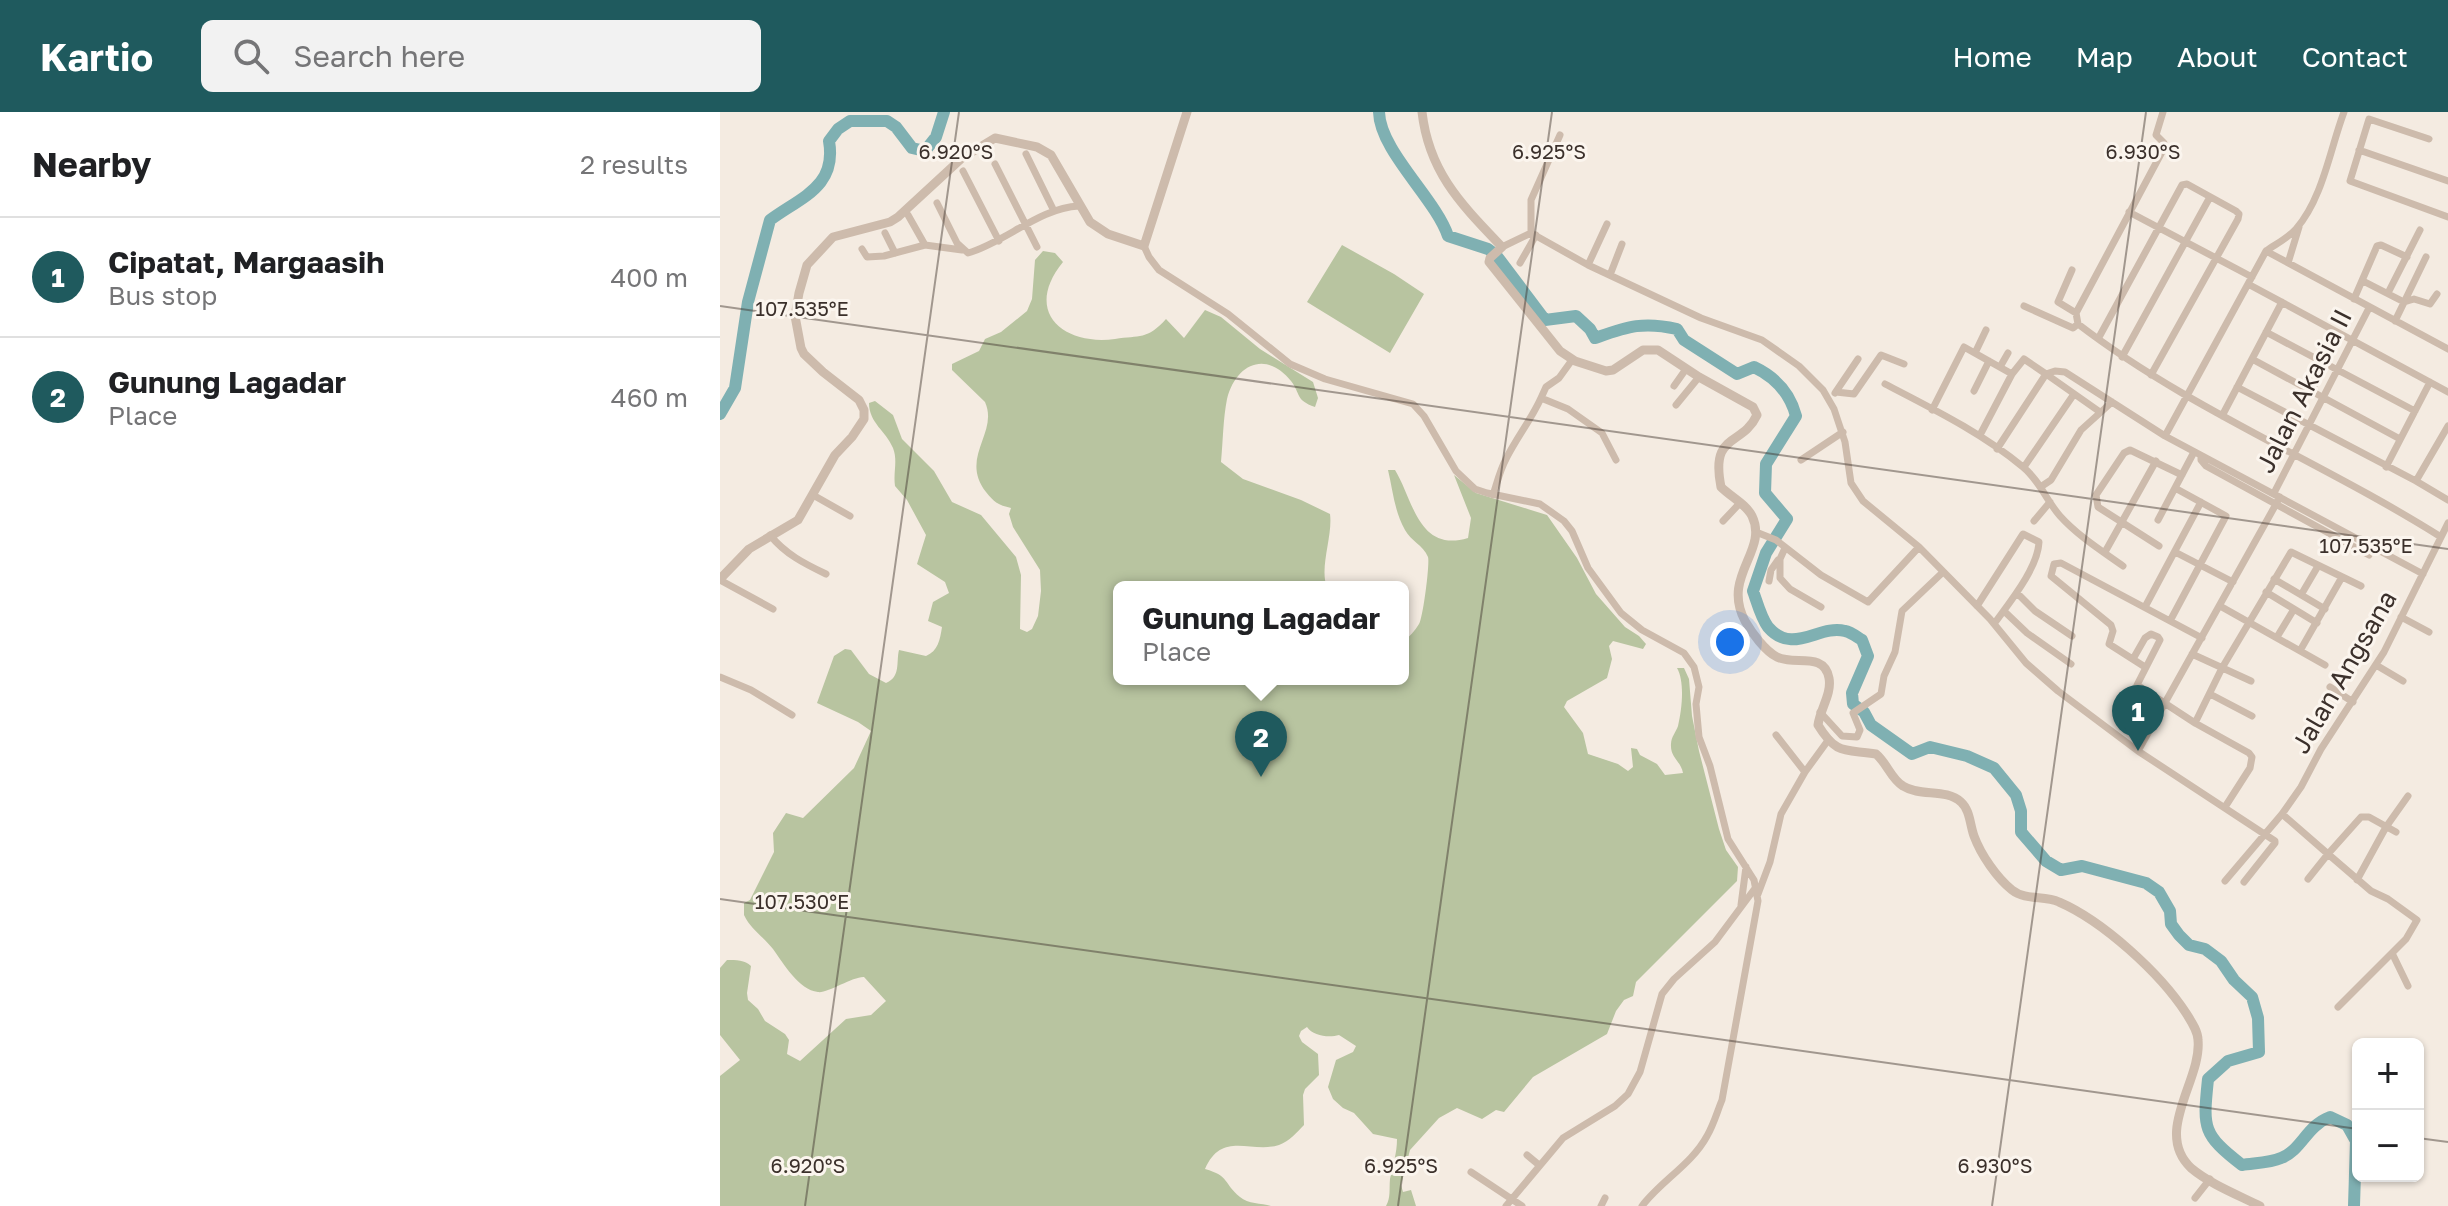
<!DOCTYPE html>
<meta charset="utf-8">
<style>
body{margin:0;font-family:"Golos Text",sans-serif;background:#f2f2f2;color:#202124}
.controls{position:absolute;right:24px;bottom:24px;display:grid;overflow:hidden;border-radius:12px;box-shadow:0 2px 6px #0004}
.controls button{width:72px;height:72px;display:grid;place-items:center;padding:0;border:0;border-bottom:2px solid #e0e0e0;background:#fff;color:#202124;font:40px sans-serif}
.you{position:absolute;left:1010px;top:530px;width:28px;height:28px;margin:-20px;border:6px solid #fff;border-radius:50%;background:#1a73e8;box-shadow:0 0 0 12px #1a73e833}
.badge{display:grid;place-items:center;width:52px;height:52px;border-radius:50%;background:#1f5a5e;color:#fff;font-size:26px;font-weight:700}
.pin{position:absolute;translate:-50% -66px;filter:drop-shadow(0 2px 4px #0008)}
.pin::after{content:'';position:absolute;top:42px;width:28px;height:24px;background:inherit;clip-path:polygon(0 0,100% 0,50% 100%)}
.popup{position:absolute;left:393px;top:469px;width:296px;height:104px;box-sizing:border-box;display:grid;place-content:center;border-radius:12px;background:#fff;filter:drop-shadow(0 2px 6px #0005);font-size:26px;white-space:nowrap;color:#757577}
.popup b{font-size:30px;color:#202124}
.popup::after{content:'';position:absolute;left:50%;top:100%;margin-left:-16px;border:16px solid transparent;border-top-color:#fff}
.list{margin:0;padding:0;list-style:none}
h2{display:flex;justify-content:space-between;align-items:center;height:104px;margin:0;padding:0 32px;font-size:34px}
h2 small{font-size:26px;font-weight:400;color:#757577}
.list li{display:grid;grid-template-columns:52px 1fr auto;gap:24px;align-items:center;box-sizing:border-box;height:120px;padding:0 32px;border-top:2px solid #e0e0e0}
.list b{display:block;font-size:30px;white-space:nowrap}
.list p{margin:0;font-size:26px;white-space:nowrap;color:#757577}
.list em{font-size:26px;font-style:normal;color:#757577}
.icon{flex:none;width:44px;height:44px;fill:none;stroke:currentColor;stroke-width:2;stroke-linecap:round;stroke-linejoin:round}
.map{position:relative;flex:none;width:1728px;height:1094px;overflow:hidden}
header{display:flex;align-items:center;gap:48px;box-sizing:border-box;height:112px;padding:0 40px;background:#1f5a5e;color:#fff}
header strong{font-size:38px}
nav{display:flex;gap:44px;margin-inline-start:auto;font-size:28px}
.search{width:560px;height:72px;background:#f2f2f2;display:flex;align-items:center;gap:20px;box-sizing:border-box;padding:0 28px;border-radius:12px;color:#757577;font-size:30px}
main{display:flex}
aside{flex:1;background:#fff}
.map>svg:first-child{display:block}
.green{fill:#b8c4a0}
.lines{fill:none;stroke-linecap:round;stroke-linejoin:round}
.river{stroke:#7fb0b2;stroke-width:12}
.minor{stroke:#cdbbac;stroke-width:7}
.tertiary{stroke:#cdbbac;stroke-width:9}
.ticks{fill:none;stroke:#3b302b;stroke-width:2;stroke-opacity:0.45}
.labels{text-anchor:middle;stroke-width:6;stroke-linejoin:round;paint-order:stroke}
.street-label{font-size:26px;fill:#3b302b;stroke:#fbf5ee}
.ticks-label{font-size:20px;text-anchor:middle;fill:#3b302b;stroke:#fbf5ee;stroke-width:6;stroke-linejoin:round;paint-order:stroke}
</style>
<header>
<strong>Kartio</strong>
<div class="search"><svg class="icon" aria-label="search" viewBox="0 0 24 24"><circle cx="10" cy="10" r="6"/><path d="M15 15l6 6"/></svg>Search here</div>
<nav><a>Home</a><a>Map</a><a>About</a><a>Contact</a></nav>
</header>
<main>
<aside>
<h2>Nearby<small>2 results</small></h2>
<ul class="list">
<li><span class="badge">1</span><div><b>Cipatat, Margaasih</b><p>Bus stop</p></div><em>400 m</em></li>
<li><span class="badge">2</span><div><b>Gunung Lagadar</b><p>Place</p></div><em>460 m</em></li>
</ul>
</aside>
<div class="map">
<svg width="1728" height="1094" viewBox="0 0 1728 1094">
<rect width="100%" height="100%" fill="#f4ebe1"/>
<path class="green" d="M622 133 674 162 704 182 670 241 587 190Z
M323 139 335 141 343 150C303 199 342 234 395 227 420 223 427 228 446 207L464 226 485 198 501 205 540 237 593 270 598 286 595 295C575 288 581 282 571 269 546 238 516 252 507 287 503 307 503 330 501 350L523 367 581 388 610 402C613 424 599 456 607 475H399V567H683V530C689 525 695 519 699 512 703 506 710 451 708 445 703 433 691 429 685 418 674 398 673 379 668 358H675C693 387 698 441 748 426L751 406 734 363 756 381 827 403 857 446 876 482 905 515 919 524 926 532 923 537 893 529 889 534 892 547 887 566 847 589 844 595 863 621 868 642 898 652 908 659 913 655 911 636 917 637 920 643 937 652 945 663 963 661C961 649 950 646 951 632 951 625 956 620 958 614 962 597 965 570 957 556H964L969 567 972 604 979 639 999 717 1006 738 1018 755 1017 769 916 870 913 884 904 888 896 899 887 922 813 965 784 1000 776 998 762 1007 737 996 719 1006 690 1038 681 1073 683 1080 691 1078 696 1094H666C671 1085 669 1077 670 1067 673 1053 677 1041 677 1027L653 1022 634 1001 623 996 613 987 608 975 616 948 633 940 636 934 619 923C609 926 593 924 587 915L581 919 579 924 582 930 598 942 599 963 585 977 583 983 584 1013C576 1021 570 1029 559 1033 531 1042 502 1018 485 1057 510 1064 503 1071 520 1085 528 1092 541 1091 551 1094H0V964L20 948 0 923V856L7 848C16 848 25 848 31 854L27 881 28 888 38 897 45 909 65 922 69 928 67 942 80 949 126 907 151 903 166 889 144 865C134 864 106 882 98 880 79 878 63 851 53 837 44 825 31 818 24 803V791L30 788 54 740 53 721 66 701 83 706 134 656 151 619 138 610 97 591 114 544 125 537 131 538 149 562 166 571C181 565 176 550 179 538L206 544C218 539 220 528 222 515L208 509 213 490 229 481 225 470 197 452 206 423 187 388 175 374C173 360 178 349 173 336 166 319 149 311 149 291L155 289 173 303 182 327 214 359 232 390 261 403 296 445 301 463 300 517 307 520 312 517 318 504 321 479 320 458 293 415 289 402 291 396C278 393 274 390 266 380 239 345 279 321 265 290L232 258V252L259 239 265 227 281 220 307 199 312 187 315 148Z"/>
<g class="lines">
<path class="river" d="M659 0C660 39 715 86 728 124L768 137 776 143 825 208 856 204 870 217 875 226C907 215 922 209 957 217L964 228 1017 262 1034 255C1055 265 1070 281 1076 304L1046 352 1045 381 1067 407 1046 441 1033 479C1037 490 1041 506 1048 515 1073 544 1099 512 1125 519 1131 520 1137 525 1142 528L1148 544 1132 581 1133 592 1144 600 1151 613 1192 642 1210 635 1247 644 1274 656 1296 683 1301 699V720L1326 749 1341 758 1362 754 1426 771 1439 780 1450 799 1451 812 1459 823 1469 833 1485 837 1501 849 1514 868 1532 885 1538 906 1539 940 1508 949 1488 967C1483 1016 1482 1022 1522 1053 1534 1051 1550 1051 1561 1046 1582 1038 1586 1014 1610 1005L1627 1013 1636 1029 1634 1094
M0 302 15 276 28 190 50 108C81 85 117 75 109 29L118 17 130 9H167L176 15 192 36 205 39 216 25 224 0"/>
<path class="minor" d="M1443 0 1436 23 1444 31 1443 38 1356 201 1358 212C1470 298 1602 350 1721 425
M1709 27 1649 7 1630 69 1728 105
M1639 38 1728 69
M306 42 334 99
M275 52 317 135
M243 59 279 129
M217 91 237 131 248 141C286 130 319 96 359 94
M1409 100 1532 165
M188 103 205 133 242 138
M165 121 175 141
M811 121V88L840 23
M424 134 429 145 439 158 508 202 570 252 605 267 693 292 704 304 736 359 755 377 767 381 820 392 844 409 852 419 868 456 901 501 922 518 964 541 974 555 979 575 976 592 979 625 990 654 1008 727 1034 768 1038 789 1002 988C997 1000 994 1012 987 1024 972 1052 941 1069 922 1094
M782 135 811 121 868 153 981 206 1042 228 1079 254 1103 278 1114 297 1125 330 1131 371 1143 389 1199 435 1270 507 1306 551 1338 579 1418 639 1555 729V731L1524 770
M142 137 147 145 164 144 205 133
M1546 139 1728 237
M800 151 816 123
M1568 151 1579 115
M868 153 887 112
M1352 158 1338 190 1356 201
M890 163 902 132
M1643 169 1684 190 1694 187 1710 192 1717 182
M1528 172 1728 280
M1668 181 1700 118
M1634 187 1657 134 1661 133 1687 145
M1304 194 1353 216 1358 212
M1675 209 1706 145
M1546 220 1695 299
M1378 227 1462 73 1467 72 1516 99 1519 102 1518 107 1431 263
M1255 241 1266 218
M1402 245 1490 85
M1532 247 1680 327
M852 248 839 266 826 275 821 286 848 297 882 321 896 348
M1280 255 1288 241
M1165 272C1213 297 1262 321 1303 355 1320 369 1326 388 1340 404 1358 424 1382 439 1403 454
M954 274 966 257
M1517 275 1696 369 1728 314
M1254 279 1269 249
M1591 279 1606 252
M1116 280 1134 282 1161 243 1184 252
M1115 281 1138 247
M956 293 979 265
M1212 298 1244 235 1292 262 1304 247 1326 262 1335 259 1345 260 1445 324 1703 462
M1502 304 1562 190
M1260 323 1292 262
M1445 324 1546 139C1556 132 1568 126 1576 117 1603 86 1610 37 1624 0
M1277 337 1326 262 1380 300
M1481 344V348L1486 354 1649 443
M1081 348 1123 320
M1304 355 1354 282
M1666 355 1710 270
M1696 369 1728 388
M1322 374 1331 368 1361 318 1392 290
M1554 381 1649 196
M93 383 130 404
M773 383C777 371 780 358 786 347 797 325 811 308 821 286
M1438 408 1474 340
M1003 409 1020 391
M1314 409 1330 390
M1036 420 1056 428 1101 463 1148 490 1199 435
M50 423C65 442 85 452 106 462
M1439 434 1378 395 1376 383 1404 341 1410 338 1462 363
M1065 436 1060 447V466L1070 477 1101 495
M1385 440 1436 349
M1455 440 1513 470
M1554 467 1605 497
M0 468 53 497
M1049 469 1051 458 1058 448
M1546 480 1597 511
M1297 481 1315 499 1352 524
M1581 483 1598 454
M1257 494 1303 422 1319 430C1318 456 1289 491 1274 512
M1500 494 1605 553
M1425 495 1481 390
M1284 499 1307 521 1351 552
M1681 505 1709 520
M1450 509 1506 404 1455 376
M1557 525 1574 497
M1581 537 1622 465
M1472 542 1531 569
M1413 547 1425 526 1431 522 1438 525 1440 528 1417 573 1475 611 1529 641 1532 645 1530 656 1505 695
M1656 553 1683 569
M1425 555 1389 532 1393 519 1391 513 1331 464 1334 452 1341 451 1482 526
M0 565 31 578 72 603
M1610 575 1633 590
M1490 582 1532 604
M1100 600 1122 624 1137 625 1140 618 1133 601 1161 582 1164 564 1175 540 1182 499 1222 461
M1475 611 1502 556 1571 440 1641 474
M1056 623 1085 660
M1418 639 1560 385
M1562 702 1608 742 1588 767
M1637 768 1666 715 1688 684
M1505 769 1562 702 1581 675 1601 637 1664 540 1728 411
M1038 782 1050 750 1061 702 1085 660 1109 627
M1021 793 1026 755
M1672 841 1688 874
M1618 895 1686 827 1697 808 1668 787 1651 779 1608 742 1641 705H1649L1676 720
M807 1043 819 1053
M751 1060 802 1094
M1475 1086 1490 1067
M786 1094 843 1026 895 994 908 982 920 960 942 882 954 867 995 830 1036 775
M881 1094 885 1086"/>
<path class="tertiary" d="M702 0C709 61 742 93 782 135L770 146 769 150 840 239 855 249 886 259 893 258 923 238H938L979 265 1033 295 1037 303C1022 335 990 320 1001 375 1011 385 1026 392 1032 404 1049 439 1001 464 1025 509 1032 521 1045 539 1057 545 1074 554 1104 539 1109 566 1112 582 1100 597 1098 613 1117 644 1125 637 1156 642 1167 651 1171 667 1183 674 1200 685 1226 676 1241 690 1250 698 1250 713 1254 724 1261 743 1277 766 1292 778 1306 789 1324 783 1339 790 1383 809 1440 861 1466 901 1471 909 1478 919 1478 928 1482 968 1433 1020 1471 1056 1490 1072 1518 1083 1540 1094
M0 467 29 437 78 408 115 343 132 325 144 307V298L139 288 103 260 84 242 81 236 75 204 79 181 87 153 113 125 170 110 178 105 242 46 275 26 317 35 331 43 370 110 388 122 424 134 467 0"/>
</g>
<path class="ticks" d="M0 194 1728 437M0 787 1638 1017M1698 1026 1728 1030M85 1094 239 0M678 1094 832 0M1272 1094 1426 0"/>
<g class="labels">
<g class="street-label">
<text transform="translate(1584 279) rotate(-63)" y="9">Jalan Akasia II</text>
<text transform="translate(1624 560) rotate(-60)" y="9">Jalan Angsana</text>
</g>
</g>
<g class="ticks-label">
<text x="236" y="47">6.920°S</text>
<text x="829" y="47">6.925°S</text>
<text x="1423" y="47">6.930°S</text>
<text x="82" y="204">107.535°E</text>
<text x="1646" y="441">107.535°E</text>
<text x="82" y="797">107.530°E</text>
<text x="88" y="1061">6.920°S</text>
<text x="681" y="1061">6.925°S</text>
<text x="1275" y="1061">6.930°S</text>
</g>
</svg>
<div class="controls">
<button>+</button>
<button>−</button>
</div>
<div class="you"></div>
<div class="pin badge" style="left:1418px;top:639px">1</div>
<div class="pin badge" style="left:541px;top:665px">2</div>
<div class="popup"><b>Gunung Lagadar</b>Place</div>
</div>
</main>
